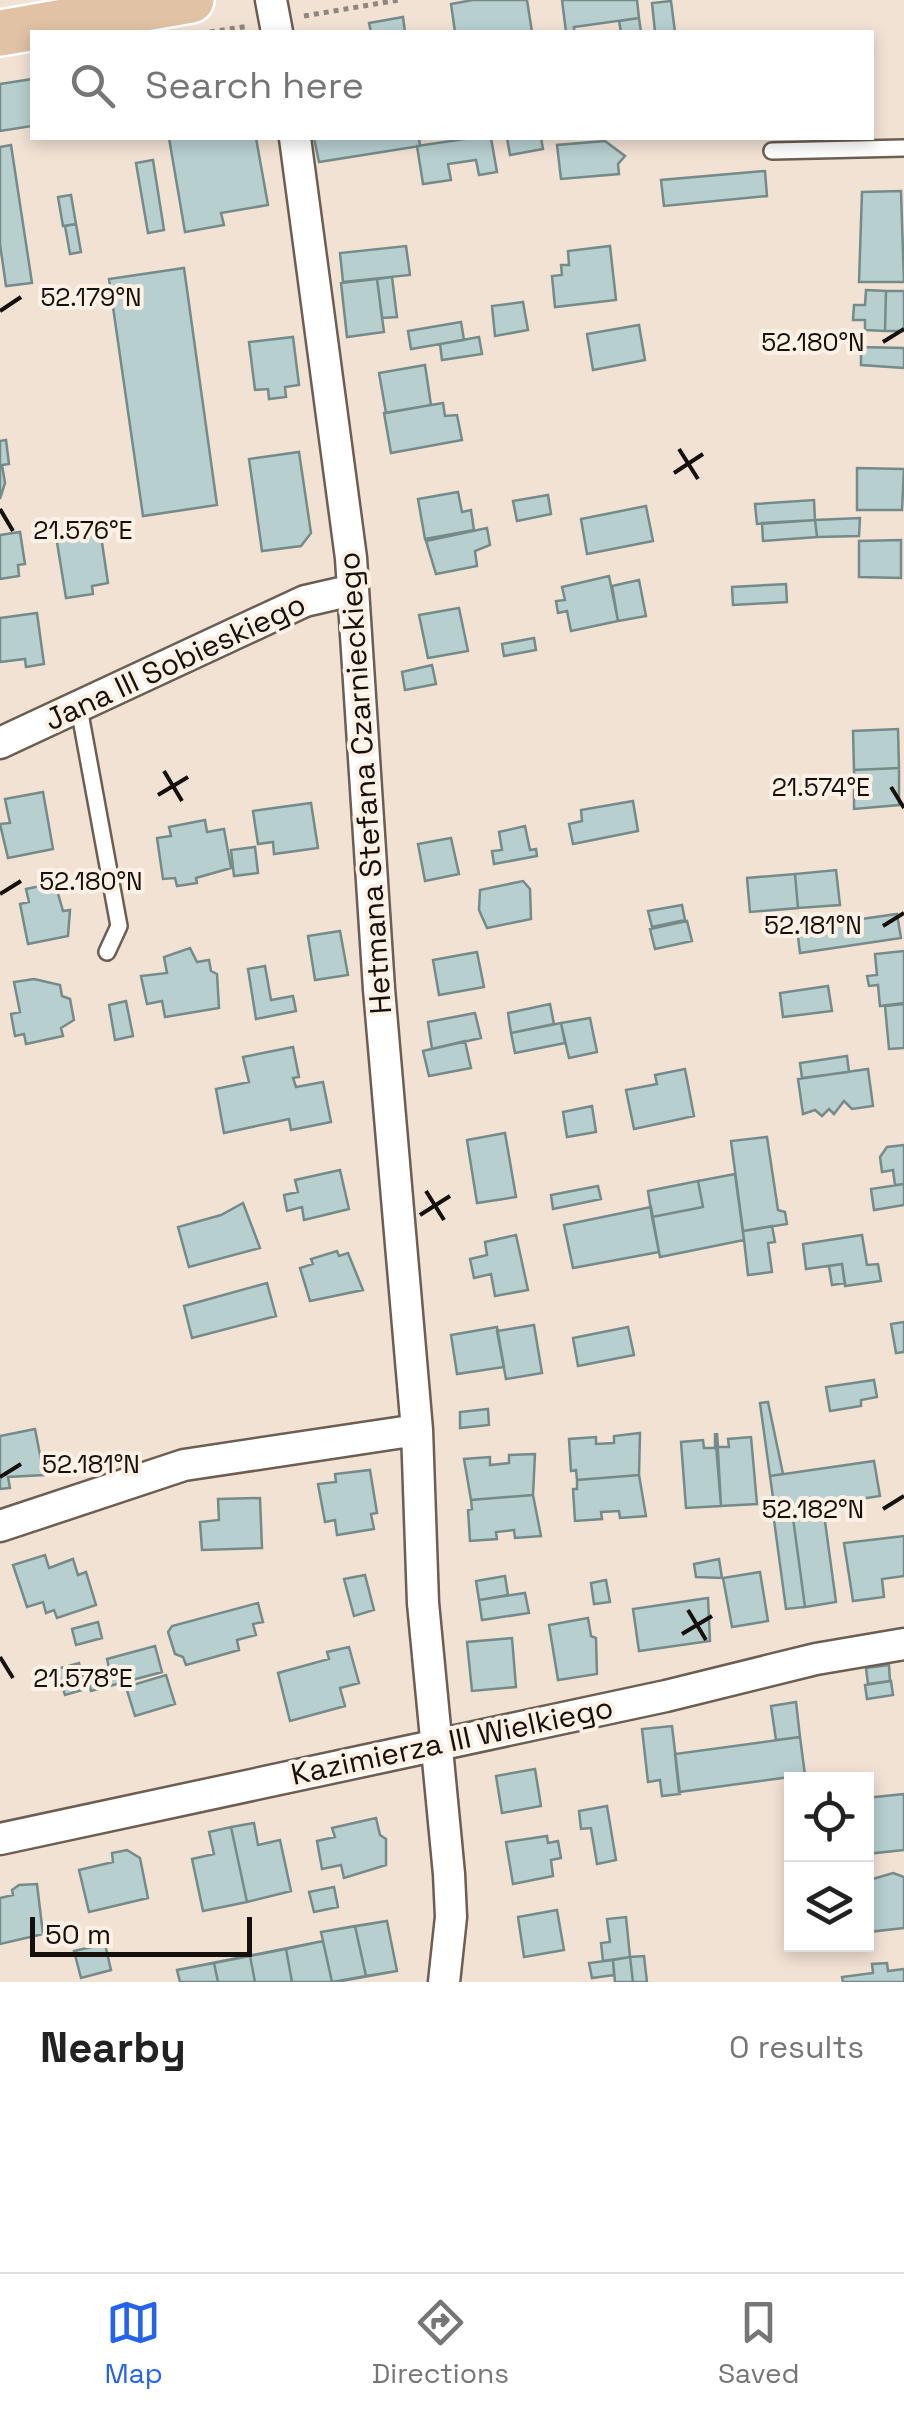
<!DOCTYPE html>
<meta charset="utf-8">
<style>
body{margin:0;font-family:"Space Grotesk",sans-serif;background:#f6f6f6;color:#222}
.controls{position:absolute;right:30px;bottom:30px;display:grid;overflow:hidden;border-radius:0px;box-shadow:0 5px 15px #0003}
.controls button{width:90px;height:90px;display:grid;place-items:center;padding:0;border:0;border-bottom:2px solid #e0e0e0;background:#fff;color:#222;font:50px sans-serif}
.scale{position:absolute;left:30px;bottom:25px;width:222px;box-sizing:border-box;padding-left:10px;border:5px solid #15100b;border-top:0;font-size:28px;line-height:35px;white-space:nowrap;color:#15100b;-webkit-text-stroke:8px #fdf0e4;paint-order:stroke}
.list{margin:0;padding:0;list-style:none}
h2{display:flex;justify-content:space-between;align-items:center;height:130px;margin:0;padding:0 40px;font-size:42px}
h2 small{font-size:32px;font-weight:400;color:#767676}
.icon{flex:none;width:55px;height:55px;fill:none;stroke:currentColor;stroke-width:2;stroke-linecap:round;stroke-linejoin:round}
.map{position:relative;flex:none;width:904px;height:1982px;overflow:hidden}
.search{position:absolute;background:#fff;box-shadow:0 5px 15px #0003;left:30px;right:30px;top:30px;height:110px;display:flex;align-items:center;gap:25px;box-sizing:border-box;padding:0 35px;border-radius:0px;color:#767676;font-size:38px}
.sheet{height:290px;background:#fff}
nav{display:flex;justify-content:space-around;align-items:center;box-sizing:border-box;height:140px;border-top:2px solid #e0e0e0;background:#fff;font-size:28px;color:#767676}
nav a{display:grid;justify-items:center;gap:5px}
nav .on{color:#2563eb}
.map>svg:first-child{display:block}
.building{fill:#b7cfcf;stroke:#748b8a;stroke-width:2.5}
.lines{fill:none;stroke-linecap:round;stroke-linejoin:round}
.service-casing{stroke:#6c5e52;stroke-width:20}
.minor-casing{stroke:#6c5e52;stroke-width:35}
.primary-casing{stroke:#fff;stroke-width:50}
.path{stroke:#91867c;stroke-width:5;stroke-dasharray:5 5;stroke-linecap:butt}
.service{stroke:#fff;stroke-width:15}
.minor{stroke:#fff;stroke-width:30}
.primary{stroke:#e1c2a4;stroke-width:45}
.ticks{fill:none;stroke:#15100b;stroke-width:4}
.labels{text-anchor:middle;stroke-width:8;stroke-linejoin:round;paint-order:stroke}
.street-label{font-size:30px;fill:#15100b;stroke:#fdf0e4}
.ticks-label{font-size:25px;text-anchor:middle;fill:#15100b;stroke:#fdf0e4;stroke-width:8;stroke-linejoin:round;paint-order:stroke}
</style>
<div class="map">
<svg width="904" height="1982" viewBox="0 0 904 1982">
<rect width="100%" height="100%" fill="#f2e2d4"/>
<path class="building" d="M473 0H527L532 32H455L451 4Z
M562 0H637L639 18 574 27V32H566Z
M671 1 675 32H655L652 3Z
M403 17 405 32H371L369 23Z
M639 18 641 32H621L619 21Z
M32 79V126L0 131V84Z
M169 138H256L268 205 221 213 224 225 185 232Z
M314 138H419L420 146 319 162Z
M471 138H491L497 172 479 175 476 160 448 164 451 180 423 184 417 146Z
M507 138H541L543 149 510 155Z
M605 141 625 156 618 164 619 174 561 179 557 145Z
M11 145 32 283 6 286 0 244V147Z
M153 160 164 230 148 233 136 163Z
M765 171 767 196 664 206 661 180Z
M901 191 904 282H859L862 192Z
M71 195 76 224 63 226 58 197Z
M76 224 81 252 70 254 65 226Z
M406 246 410 275 343 282 340 253Z
M610 246 616 300 555 307 552 276 562 275 561 265H569L568 251Z
M184 268 217 505 143 516 109 279Z
M392 277 397 317 382 318 377 279Z
M377 279 384 332 347 337 341 283Z
M866 290 886 291 885 331 865 330V320H853L854 305H865Z
M886 291H904V331H885Z
M523 302 528 330 495 336 492 306Z
M461 322 464 340 411 349 408 331Z
M639 325 645 360 593 370 587 334Z
M293 337 299 385 285 387 286 397 269 399 268 389 255 390 249 342Z
M479 337 482 354 442 360 440 344Z
M861 347 904 348V368L861 365Z
M425 365 431 405 386 413 379 373Z
M443 403 445 416 457 415 462 440 391 453 384 413Z
M6 440 9 464 2 465 5 483 0 499V441Z
M299 452 311 533 301 546 262 551 249 459Z
M857 468 904 469 902 510H857Z
M458 492 462 512 471 510 474 530 425 539 418 499Z
M548 495 551 514 517 521 513 501Z
M814 500 815 520 757 524 755 504Z
M646 506 653 541 587 554 581 519Z
M860 518 859 536 817 537 815 520Z
M815 520 817 537 763 541 762 523Z
M487 528 490 545 475 551 477 566 436 574 426 541Z
M100 529 108 583 92 586 93 594 66 598 56 536Z
M20 532 25 564 18 565 19 576 0 579V535Z
M901 540V578L859 577V541Z
M609 576 618 621 571 631 567 611 558 613 556 601 565 600 562 587Z
M639 580 646 616 618 621 612 586Z
M786 584 787 602 733 605 732 587Z
M459 608 468 651 428 658 419 615Z
M37 613 44 664 26 667 25 659 0 662V618Z
M534 638 536 650 504 656 502 644Z
M432 665 436 684 405 690 402 672Z
M898 729 899 768 854 770 853 731Z
M899 768V805L854 809V770Z
M43 792 53 849 8 858 0 824 10 823 5 799Z
M633 801 638 831 573 844 569 824 582 821 581 810Z
M311 803 318 848 274 854 273 842 258 844 253 811Z
M205 820 207 832 224 829 231 868 196 878 197 883 177 886 175 878 163 879 157 838 171 836 169 827Z
M525 826 530 850 536 849 537 856 494 864 492 851 502 850 499 832Z
M451 838 459 874 425 881 418 844Z
M255 847 258 873 234 876 231 850Z
M836 870 840 905 798 908 795 874Z
M795 874 798 908 750 912 747 878Z
M523 881 530 889 531 919 487 928 479 910 480 890Z
M55 883 63 911 70 910 68 936 28 944 20 904 29 902 26 889Z
M682 905 685 920 652 927 648 911Z
M897 914 901 938 800 953 797 928Z
M687 921 692 941 655 949 650 929Z
M340 931 348 975 315 980 308 936Z
M190 948 197 962 209 960 211 971 217 974 219 1008 165 1017 162 1001 147 1004 141 976 167 973 164 957Z
M904 951V1003L880 1006 878 985 869 986 867 976 877 975 875 954Z
M477 952 484 987 439 995 433 960Z
M265 966 271 1000 293 996 296 1011 256 1019 248 969Z
M34 979 60 985 62 996 70 999 74 1020 61 1028 63 1036 26 1044 24 1034 15 1036 11 1014 20 1012 14 982Z
M828 986 832 1011 783 1017 780 993Z
M126 1001 133 1036 115 1040 109 1005Z
M550 1004 554 1024 511 1033 508 1013Z
M904 1004V1048L889 1049 885 1006Z
M475 1013 481 1038 432 1049 428 1022Z
M590 1018 597 1052 569 1058 561 1023Z
M561 1023 565 1043 515 1053 511 1033Z
M465 1041 471 1068 429 1076 423 1051Z
M293 1047 299 1077 293 1078 296 1087 323 1082 331 1122 291 1130 289 1119 224 1133 216 1089 249 1082 243 1057Z
M847 1056 849 1072 802 1078 800 1063Z
M685 1069 694 1116 634 1129 626 1090 657 1084 655 1075Z
M868 1069 873 1106 852 1109 844 1101 834 1114 829 1109 822 1116 815 1110 803 1114 798 1079Z
M592 1106 596 1132 567 1137 563 1112Z
M505 1133 516 1197 477 1203 467 1140Z
M767 1137 778 1210 785 1212 787 1224 743 1231 731 1141Z
M904 1145V1184L895 1185 893 1170 882 1172 880 1157 887 1147Z
M340 1170 349 1209 304 1220 302 1207 287 1211 284 1195 298 1192 295 1180Z
M735 1174 744 1240 660 1257 652 1217 703 1207 698 1181Z
M698 1181 703 1207 652 1217 648 1191Z
M904 1184V1205L874 1210 871 1189Z
M598 1186 601 1199 553 1209 551 1195Z
M243 1203 260 1248 189 1267 178 1227 221 1215Z
M651 1207 659 1252 573 1268 564 1225Z
M772 1226 775 1242 768 1243 772 1272 748 1275 743 1231Z
M516 1235 528 1290 495 1296 491 1274 474 1278 470 1259 487 1255 485 1242Z
M862 1235 867 1265 878 1264 881 1281 845 1286 842 1264 806 1269 803 1244Z
M337 1251 339 1256 348 1253 363 1290 310 1301 300 1268 313 1264 311 1259Z
M842 1264 845 1283 832 1285 829 1266Z
M267 1283 276 1316 192 1338 184 1306Z
M904 1322V1352L896 1353 891 1324Z
M534 1325 542 1373 506 1379 497 1331Z
M497 1327 504 1367 457 1374 451 1335Z
M628 1327 634 1355 578 1366 573 1338Z
M874 1380 877 1397 861 1400V1406L830 1411 826 1387Z
M768 1402 783 1474 770 1476 760 1403Z
M488 1409 489 1425 460 1428V1412Z
M35 1429 44 1475 8 1477 10 1488 0 1489V1436Z
M640 1433 639 1475 577 1480 576 1470 571 1471 569 1439 596 1437V1444L614 1443V1436Z
M715 1433 721 1506 686 1508 681 1442 703 1440 704 1448H715Z
M717 1433 718 1447H729L728 1439 751 1437 757 1504 721 1506Z
M535 1454 533 1495 471 1500 464 1459 490 1457V1465L509 1463V1455Z
M874 1461 880 1496 775 1512 770 1476Z
M370 1470 377 1513 371 1514 374 1529 337 1535 335 1520 325 1522 318 1484 336 1482 335 1474Z
M639 1475 646 1516 620 1518 619 1511 601 1512 602 1519 575 1521 573 1489H577V1480Z
M533 1495 541 1536 515 1538 514 1530 496 1532 497 1539 470 1541 468 1510 472 1509 471 1500Z
M260 1498 262 1548 202 1550 200 1522 219 1520 218 1499Z
M824 1514 836 1602 805 1607 793 1518Z
M793 1518 805 1607 786 1609 774 1520Z
M904 1536V1576L882 1579 884 1597 853 1601 844 1543Z
M45 1555 49 1568 73 1559 78 1575 86 1572 96 1605 57 1618 54 1610 46 1613 43 1602 27 1607 13 1565Z
M719 1559 722 1578 696 1577 694 1564Z
M760 1572 768 1621 732 1627 723 1578Z
M365 1575 374 1610 354 1616 344 1579Z
M505 1576 508 1595 479 1600 476 1581Z
M606 1580 610 1602 594 1604 591 1583Z
M525 1593 529 1613 482 1620 479 1600Z
M708 1598 710 1641 639 1651 633 1609Z
M258 1603 263 1622 253 1624 256 1635 237 1640 239 1650 186 1665 183 1657 175 1654 168 1632 172 1626Z
M588 1618 591 1636 596 1638 597 1674 558 1680 549 1625Z
M98 1622 102 1638 76 1645 72 1629Z
M512 1638 516 1687 472 1691 467 1642Z
M155 1646 162 1672 91 1691 86 1674 109 1668 107 1659Z
M349 1647 359 1683 340 1688 345 1706 290 1721 278 1673 329 1659 327 1652Z
M79 1663 86 1689 65 1695 57 1669Z
M889 1665 890 1681 868 1684 866 1668Z
M166 1675 175 1704 135 1716 126 1687Z
M891 1681 893 1695 867 1699 865 1685Z
M796 1702 800 1737 776 1740 771 1706Z
M672 1726 680 1794 662 1796 660 1780 648 1782 642 1729Z
M800 1737 805 1775 679 1792 675 1754Z
M535 1769 541 1806 502 1813 496 1776Z
M904 1794V1850L866 1854V1798Z
M607 1806 616 1860 597 1864 591 1828 581 1829 579 1811Z
M376 1818 380 1835 386 1839V1865L344 1878 341 1865 322 1869 317 1841 335 1837 332 1828Z
M254 1823 258 1845 280 1840 291 1891 247 1902 231 1827Z
M231 1827 247 1902 203 1911 192 1859 214 1854 209 1832Z
M547 1836 548 1843 558 1841 561 1858 551 1860 553 1876 513 1884 506 1842Z
M127 1850 140 1858 148 1898 89 1912 79 1870 113 1862 112 1853Z
M893 1873 904 1877V1928L868 1932 866 1881Z
M37 1884 43 1934 0 1944V1898L13 1895 12 1890 19 1885Z
M334 1887 338 1907 314 1912 309 1892Z
M557 1910 564 1950 524 1957 518 1917Z
M626 1917 630 1957 603 1961 601 1943 610 1942 607 1919Z
M387 1921 397 1971 336 1982H180L177 1970 323 1941 321 1932Z
M387 1921 397 1971 366 1976 355 1926Z
M355 1926 366 1976 332 1982 321 1932Z
M323 1941 332 1982H292L286 1949Z
M105 1944 111 1970 81 1978 74 1951Z
M286 1949 292 1982H255L250 1956Z
M250 1956 255 1982H218L214 1963Z
M644 1956 647 1982H633L630 1957Z
M630 1957 633 1982H615L613 1960Z
M613 1960 614 1975 592 1978 589 1963Z
M214 1963 218 1982H180L177 1970Z
M887 1963 888 1971 904 1969V1982H843L842 1977 873 1973 872 1964Z"/>
<g class="lines">
<g class="service-casing">
<path id="service" d="M772 151 904 148
M79 708 119 926 107 952"/>
</g>
<g class="minor-casing">
<path id="minor" d="M271 0 277 32
M295 138 351 558 379 989 417 1430 423 1603 449 1874 451 1917 444 1982
M0 743 305 601 353 590
M0 1526 184 1465 417 1430
M0 1839 666 1696 816 1659 904 1644"/>
</g>
<g class="primary-casing">
<path id="primary" d="M0 33 191 0"/>
</g>
<path class="path" d="M304 16 399 0
M210 32 249 26"/>
<use href="#service" class="service"/>
<use href="#minor" class="minor"/>
<use href="#primary" class="primary"/>
</g>
<path class="ticks" d="M0 311 21 297M883 342 904 329M679 449 698 479M674 473 703 454M0 509 13 531M164 771 182 801M891 787 904 808M158 795 188 777M0 894 21 881M883 926 904 913M426 1191 444 1220M420 1215 450 1196M0 1477 21 1464M883 1509 904 1496M688 1610 706 1640M682 1634 712 1616M0 1657 13 1678"/>
<g class="labels">
<g class="street-label">
<text transform="translate(175 662) rotate(-25)" y="10">Jana III Sobieskiego</text>
<text transform="translate(365 783) rotate(-94)" y="10">Hetmana Stefana Czarnieckiego</text>
<text transform="translate(452 1741) rotate(-12)" y="10">Kazimierza III Wielkiego</text>
</g>
</g>
<g class="ticks-label">
<text x="91" y="306">52.179°N</text>
<text x="813" y="351">52.180°N</text>
<text x="83" y="539">21.576°E</text>
<text x="821" y="796">21.574°E</text>
<text x="91" y="890">52.180°N</text>
<text x="813" y="934">52.181°N</text>
<text x="91" y="1473">52.181°N</text>
<text x="813" y="1518">52.182°N</text>
<text x="83" y="1687">21.578°E</text>
</g>
</svg>
<div class="controls">
<button><svg class="icon" aria-label="locate" viewBox="0 0 24 24"><circle cx="12" cy="12" r="6"/><path d="M12 2v4M12 18v4M2 12h4M18 12h4"/></svg></button>
<button><svg class="icon" aria-label="layers" viewBox="0 0 24 24"><path d="M12 4l9 5-9 5-9-5zM3 14l9 5 9-5"/></svg></button>
</div>
<div class="scale">50 m</div>
<div class="search"><svg class="icon" aria-label="search" viewBox="0 0 24 24"><circle cx="10" cy="10" r="6"/><path d="M15 15l6 6"/></svg>Search here</div>
</div>
<section class="sheet">
<h2>Nearby<small>0 results</small></h2>
<ul class="list">
</ul>
</section>
<nav>
<a class="on"><svg class="icon" aria-label="map" viewBox="0 0 24 24"><path d="M3 6l6-2 6 2 6-2v14l-6 2-6-2-6 2zM9 4v14M15 6v14"/></svg>Map</a>
<a><svg class="icon" aria-label="directions" viewBox="0 0 24 24"><path d="M12 3l9 9-9 9-9-9zM9 14v-3h6M13 9l2 2-2 2"/></svg>Directions</a>
<a><svg class="icon" aria-label="saved" viewBox="0 0 24 24"><path d="M7 4h10v16l-5-4-5 4z"/></svg>Saved</a>
</nav>
